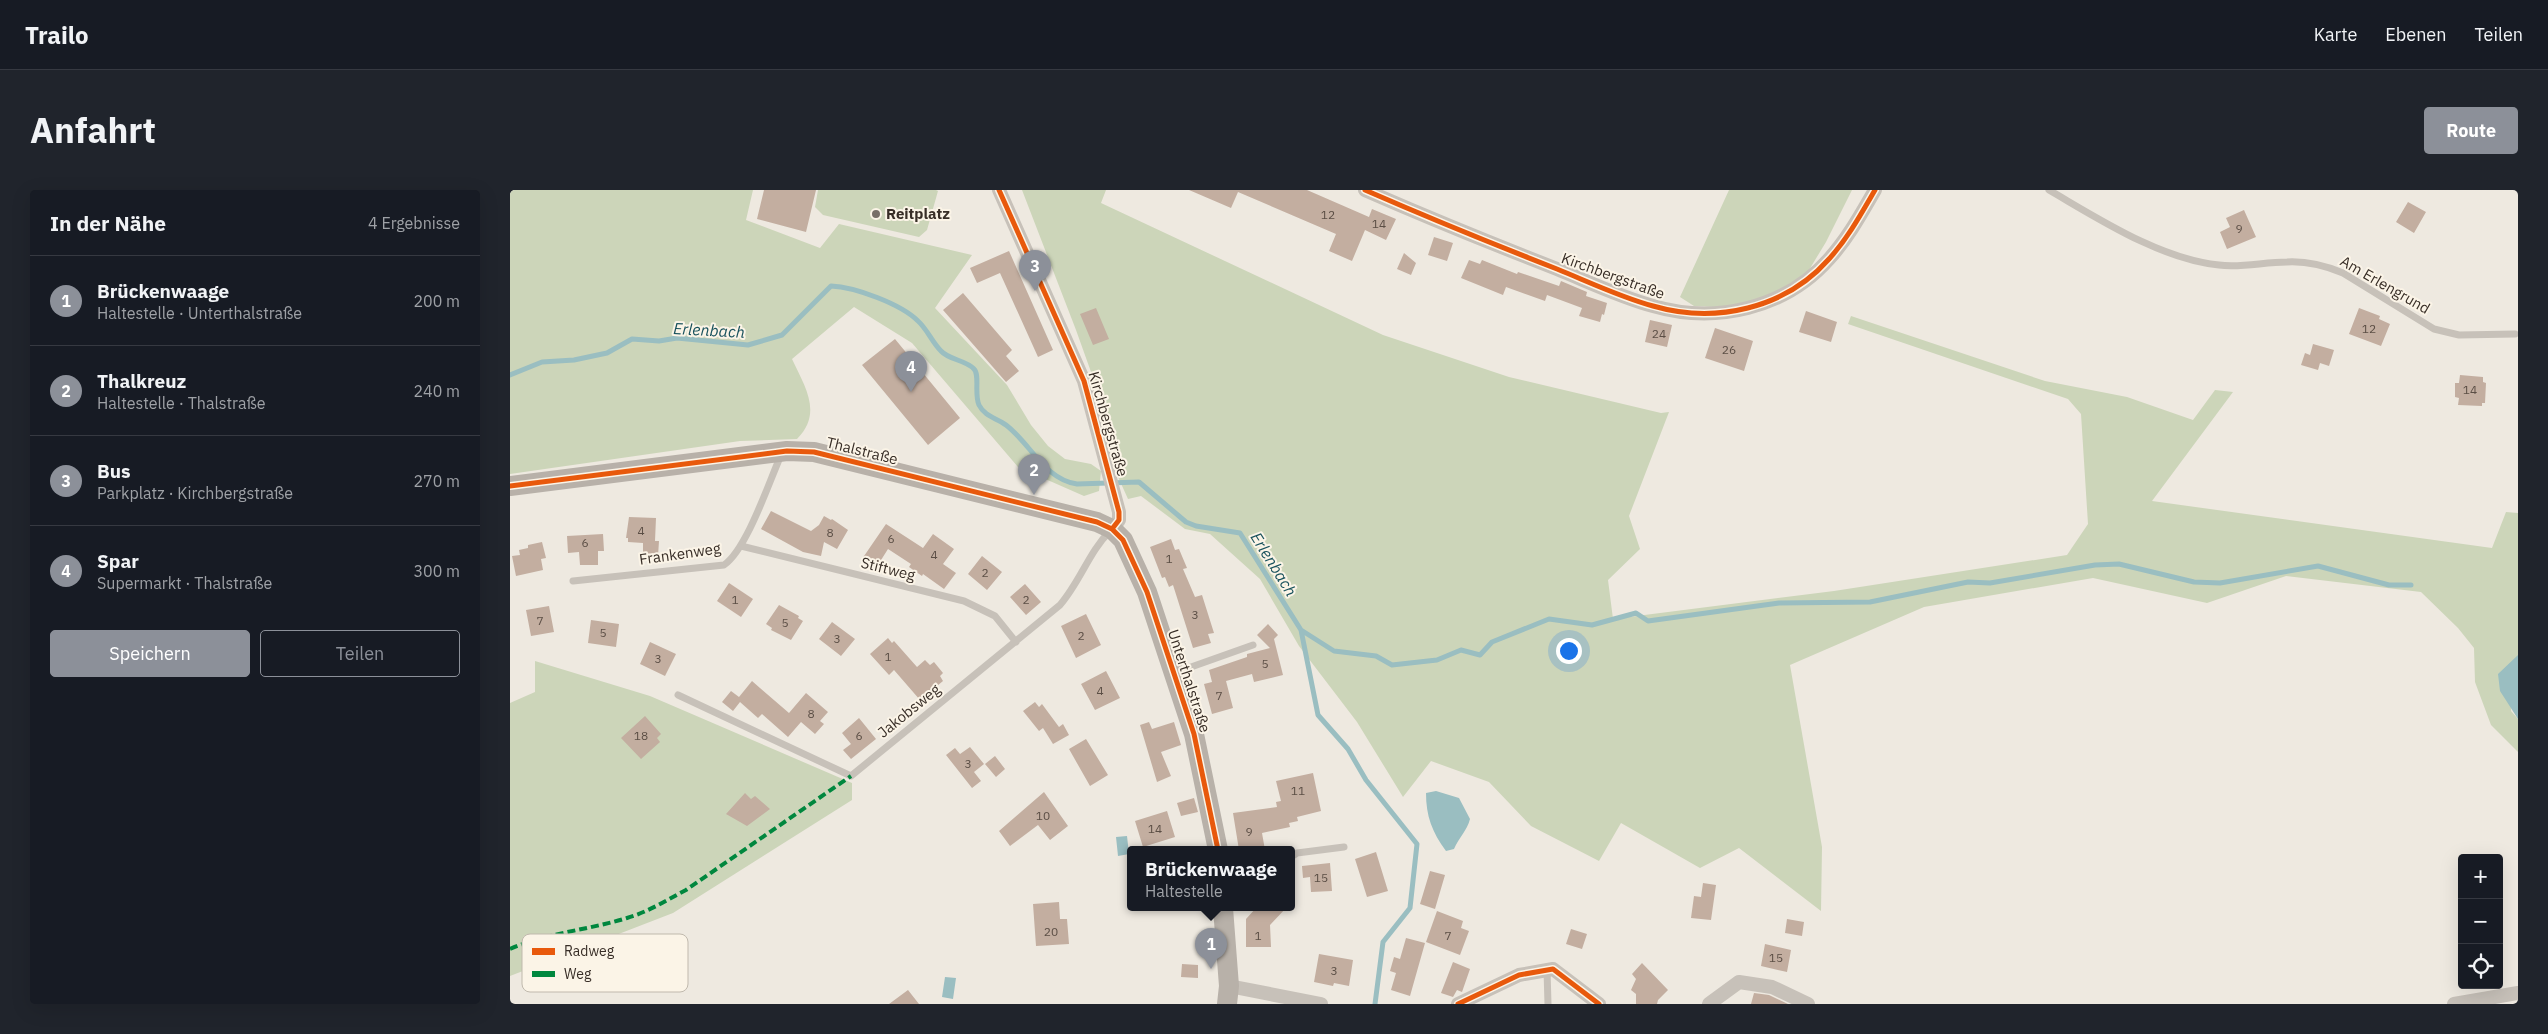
<!DOCTYPE html>
<html lang="de">
<meta charset="utf-8">
<style>
body{margin:0;font-family:"IBM Plex Sans",sans-serif;background:#20242c;color:#f1f3f6}
.controls{position:absolute;right:15px;bottom:15px;display:grid;overflow:hidden;border-radius:5px;box-shadow:0 5px 20px #0002}
.controls button{width:45px;height:45px;display:grid;place-items:center;padding:0;border:0;border-bottom:1px solid #363941;background:#171b24;color:#f1f3f6;font:25px sans-serif}
.you{position:absolute;left:1058px;top:460px;width:18px;height:18px;margin:-12px;border:4px solid #fff;border-radius:50%;background:#1a73e8;box-shadow:0 0 0 8px #1a73e833}
.badge{display:grid;place-items:center;width:32px;height:32px;border-radius:50%;background:#8c9099;color:#fff;font-size:16px;font-weight:700}
.pin{position:absolute;translate:-50% -41px;filter:drop-shadow(0 1px 2px #0008)}
.pin::after{content:'';position:absolute;top:26px;width:18px;height:15px;background:inherit;clip-path:polygon(0 0,100% 0,50% 100%)}
.popup{position:absolute;left:617px;top:656px;width:168px;height:65px;box-sizing:border-box;display:grid;place-content:center;border-radius:5px;background:#171b24;filter:drop-shadow(0 1px 4px #0005);font-size:16px;white-space:nowrap;color:#9ea1a6}
.popup b{font-size:19px;color:#f1f3f6}
.popup::after{content:'';position:absolute;left:50%;top:100%;margin-left:-10px;border:10px solid transparent;border-top-color:#171b24}
.list{margin:0;padding:0;list-style:none}
h2{display:flex;justify-content:space-between;align-items:center;height:65px;margin:0;padding:0 20px;font-size:21px}
h2 small{font-size:16px;font-weight:400;color:#9ea1a6}
.list li{display:grid;grid-template-columns:32px 1fr auto;gap:15px;align-items:center;box-sizing:border-box;height:90px;padding:0 20px;border-top:1px solid #363941}
.list b{display:block;font-size:19px;white-space:nowrap}
.list p{margin:0;font-size:16px;white-space:nowrap;color:#9ea1a6}
.list em{font-size:16px;font-style:normal;color:#9ea1a6}
.actions{display:flex;gap:10px;padding:15px 20px}
.actions a{flex:1;padding:11px 0;border:1px solid #8c9099;border-radius:5px;text-align:center;font-size:18px;color:#8c9099}
.actions .main{background:#8c9099;color:#fff}
.icon{flex:none;width:28px;height:28px;fill:none;stroke:currentColor;stroke-width:2;stroke-linecap:round;stroke-linejoin:round}
.map{position:relative;flex:none;width:2008px;height:814px;overflow:hidden;border-radius:5px}
header{display:flex;align-items:center;gap:30px;box-sizing:border-box;height:70px;padding:0 25px;background:#171b24;border-bottom:1px solid #363941}
header strong{font-size:24px}
nav{display:flex;gap:28px;margin-inline-start:auto;font-size:18px}
.intro{display:flex;align-items:center;justify-content:space-between;box-sizing:border-box;height:120px;padding:0 30px}
h1{margin:0;font-size:35px}
.button{padding:12px 22px;border-radius:5px;background:#8c9099;color:#fff;font-size:18px;font-weight:700}
main{display:flex;gap:30px;padding:0 30px}
aside{flex:1;background:#171b24;border-radius:5px;box-shadow:0 5px 20px #0002}
.map>svg:first-child{display:block}
.green{fill:#ccd5b9}
.water{fill:#9abec1}
.lines{fill:none;stroke-linecap:round;stroke-linejoin:round}
.stream{stroke:#9abec1;stroke-width:5}
.building{fill:#c3aea0}
.lane{stroke:#c7c1b9;stroke-width:7}
.street{stroke:#c7c1b9;stroke-width:14}
.secondary{stroke:#b8b1a9;stroke-width:20}
.quiet{stroke:#00873e;stroke-width:4;stroke-dasharray:8 4;stroke-linecap:butt}
.cycleway-casing{stroke:#fbf4e7;stroke-width:8}
.cycleway{stroke:#e8590c;stroke-width:5}
.poi-dot{fill:#786f68;stroke:#fbf4e7;stroke-width:2}
.labels{text-anchor:middle;stroke-width:4;stroke-linejoin:round;paint-order:stroke}
.number-label{font-size:12px;fill:#5b4e45}
.poi-label{font-size:15px;font-weight:bold;fill:#382e27;stroke:#fbf4e7;text-anchor:start}
.street-label{font-size:15px;fill:#382e27;stroke:#fbf4e7}
.water-label{font-size:16px;font-style:italic;fill:#19525d;stroke:#fbf4e7}
.key{fill:#fbf4e7;stroke:#c0b9ad;stroke-width:1}
.key-label{font-size:14px;fill:#382e27}
</style>
<header>
<strong>Trailo</strong>
<nav><a>Karte</a><a>Ebenen</a><a>Teilen</a></nav>
</header>
<div class="intro"><h1>Anfahrt</h1><a class="button">Route</a></div>
<main>
<aside>
<h2>In der Nähe<small>4 Ergebnisse</small></h2>
<ul class="list">
<li><span class="badge">1</span><div><b>Brückenwaage</b><p>Haltestelle · Unterthalstraße</p></div><em>200 m</em></li>
<li><span class="badge">2</span><div><b>Thalkreuz</b><p>Haltestelle · Thalstraße</p></div><em>240 m</em></li>
<li><span class="badge">3</span><div><b>Bus</b><p>Parkplatz · Kirchbergstraße</p></div><em>270 m</em></li>
<li><span class="badge">4</span><div><b>Spar</b><p>Supermarkt · Thalstraße</p></div><em>300 m</em></li>
</ul>
<div class="actions"><a class="main">Speichern</a><a>Teilen</a></div>
</aside>
<div class="map">
<svg width="2008" height="814" viewBox="0 0 2008 814">
<rect width="100%" height="100%" fill="#eee9e0"/>
<path class="green" d="M0 0H243L236 30 310 58 329 34 462 65 425 118 497 195 521 235 538 256 555 269 581 274 591 281 589 301 574 306 508 277 402 153 344 117 282 169C295 197 313 223 287 249L230 251 0 284Z
M308 0H426L428 1 417 40 409 47 313 25 305 17Z
M512 0H596L591 13 873 145 999 187 1151 223 1159 222 1119 326 1130 359 1098 390 1103 429 1324 401 1557 365 1578 334 1571 224 1558 209 1338 134 1341 126 1535 191 1617 207 1683 230 1705 200 1723 202 1642 311 1982 358 1996 322 2008 323V465L2001 521 2008 529V562L1981 535 1965 492 1964 458 1948 438 1911 402 1776 386 1697 413 1583 388 1414 417 1280 475 1312 657 1311 721 1229 658 1190 678 1111 633 1089 671 1021 636 979 592 921 571 893 607 847 532 789 456 750 389 700 344 675 339 631 306 618 309 604 278 615 277 566 140Z
M1219 0H1342L1316 52 1299 80 1269 103 1224 118 1184 116 1170 107Z
M25 471 140 506 342 593V610L163 723 0 786V513L25 502Z"/>
<path class="water" d="M2008 465V529L1990 501 1988 484Z
M926 601 949 608 960 629C957 641 949 647 944 659L936 661C922 642 916 626 916 603Z
M617 646 619 664 608 666 606 647Z
M435 787 446 788 443 809 432 807Z"/>
<g class="lines">
<path class="stream" d="M0 185 32 172 64 170 97 163 122 149 149 151 167 148 238 155 272 145 321 96C345 97 391 114 408 131 417 139 422 152 431 161 439 170 456 170 464 179 470 185 464 204 469 215 475 227 487 228 496 235 520 253 535 290 567 294L629 292 676 332 686 336 730 343 791 440 808 525 838 559 856 590 907 654 900 718 873 752 865 814
M791 440 824 461 866 466 882 475 927 470 951 460 970 465 982 452 1039 429 1082 435 1126 423 1138 431 1269 413 1360 412 1458 392 1480 393 1585 375 1609 374 1684 392 1710 393 1808 376 1879 395H1901"/>
</g>
<path class="building" d="M254 0H306L296 42 247 29Z
M679 0H797L859 27 862 19 886 29 876 50 855 40 842 71 819 61 826 44 728 2 721 18Z
M1898 12 1916 22 1904 43 1886 32Z
M1734 20 1746 47 1717 59 1710 42 1720 37 1716 28Z
M924 47 943 53 937 71 918 65Z
M499 61 543 160 528 167 490 83 467 93 460 78Z
M894 63 906 73 901 85 887 79Z
M959 70 970 74 972 70 1007 84 1008 82 1049 96 1051 91 1077 102 1076 106 1097 113 1094 125 1092 124 1090 132 1069 126 1072 118 1037 105 1035 111 996 97 993 105 951 88Z
M453 103 502 160 496 166 509 181 496 192 433 120Z
M586 118 599 149 583 155 570 124Z
M1849 118 1870 126 1869 129 1880 134 1871 156 1839 144Z
M1296 121 1327 132 1321 152 1289 142Z
M1140 130 1162 135 1157 157 1135 152Z
M1205 138 1243 151 1234 181 1195 168Z
M385 149 450 228 418 255 352 175Z
M1803 154 1824 160 1819 176 1810 173 1808 180 1791 175 1795 163 1800 165Z
M1950 185 1973 187V192L1976 193 1975 213H1972V216L1948 215 1949 208 1945 207V193H1949Z
M261 321 301 341 309 335 314 326 321 330 322 329 338 340 327 359 314 352 311 366 293 362 251 339Z
M119 327 146 328 145 351H149L148 366H133V353L118 352V348H116Z
M376 334 413 358 423 344 444 359 433 374 446 383 434 399 413 384 412 386 399 377 401 374 378 359 366 378 352 369Z
M93 344 94 361H88V375H70L69 362 58 363 57 346Z
M661 349 665 360 669 359 677 378 673 379 685 407 692 405 704 443 698 444 701 453 683 458 663 395 659 397 655 387 652 388 640 357Z
M32 352 36 368 31 369 33 380 6 386 2 366 10 365 9 360 18 358V355Z
M472 366 492 382 477 400 458 384Z
M219 393 243 409 231 427 207 411Z
M515 394 531 412 516 425 500 407Z
M269 415 289 426 288 428 293 431 281 450 261 440 262 438 256 434Z
M39 416 44 442 21 446 16 420Z
M576 424 591 455 566 468 551 436Z
M81 430 109 434 106 457 78 453Z
M322 432 345 449 331 466 309 449Z
M758 434 768 445 764 449 773 485 744 492 742 484 716 491 723 518 702 524 694 494 702 492 699 480 737 467V464L760 458 747 445Z
M378 448 382 453 384 451 407 477 415 470 420 475 424 472 433 483 430 486 433 491 410 510 384 480 379 485 360 464Z
M140 452 166 464 155 486 130 474Z
M596 481 610 508 585 520 571 494Z
M242 491 279 523 296 503 318 522 310 531 314 534 305 544 291 532 278 547 252 524 248 528 230 512 223 521 212 512 221 501 229 507Z
M525 512 529 517 532 514 549 537 553 534 559 545 543 554 533 538 529 541 513 521Z
M135 526 151 544 147 548 150 552 131 569 111 548Z
M349 528 366 549 341 569 333 560 341 554 332 543Z
M639 532 642 539 664 532 671 555 651 562 661 586 647 592 630 535Z
M576 549 598 585 580 596 559 559Z
M460 557 474 574 464 582 471 591 462 598 436 565 445 558 450 564Z
M485 566 495 579 486 587 475 574Z
M803 583 811 621 787 627 788 631 779 633 780 637 752 643 755 660H729L723 623 767 617 766 612 771 611 766 591Z
M534 602 558 636 540 650 528 635 500 656 489 641Z
M235 603 241 609 245 606 260 619 237 636 216 624Z
M684 608 688 622 671 626 667 613Z
M657 621 665 647 633 657 625 631Z
M866 662 878 701 857 707 845 669Z
M820 673 822 701 801 702 800 687 793 688 792 676Z
M920 681 935 685 925 719 910 714Z
M1193 693 1206 695 1201 730 1181 728 1184 706 1191 707Z
M549 712 550 729H557L559 754 526 756 523 714Z
M746 718H776L760 735 761 757H736V729Z
M927 721 953 731 951 738 959 741 950 765 916 752Z
M1277 729 1294 732 1292 746 1275 743Z
M1061 739 1077 744 1072 759 1056 754Z
M896 748 915 753 900 806 881 800 886 783 880 781 884 767 890 769Z
M1255 754 1281 760 1277 782 1251 776Z
M809 764 843 770 839 796 824 793 823 796 804 792Z
M943 772 960 779 952 802 947 800 943 807 931 803Z
M1132 773 1158 800 1148 810 1147 814H1126V804L1121 800 1126 789 1122 784Z
M672 774 688 775V788L671 787Z
M398 800 409 814H379Z
M1244 803 1259 805 1278 814H1241Z"/>
<g class="lines">
<path class="lane" d="M1539 0C1589 29 1650 69 1709 75 1731 78 1754 72 1777 72 1796 71 1816 76 1833 83L1924 139 1949 145 2005 144
M231 356 454 411 485 426 506 452
M63 391 214 375C237 359 259 292 271 265
M667 482 743 455
M168 505 341 586 550 415C570 392 579 362 600 341
M781 667 787 663 834 657
M1037 780 1038 814"/>
<path class="street" d="M489 0 574 191 609 322V330L602 339
M855 0C919 28 983 54 1047 79 1079 92 1110 107 1143 116 1205 134 1275 119 1319 69 1338 48 1351 24 1365 0
M719 796 811 814
M948 814 1009 785 1043 779 1089 814
M1199 814 1229 792 1262 797 1298 814
M1944 814 2008 803"/>
<path class="secondary" d="M0 296 277 261 304 262 587 332 602 339 613 350 637 402 684 544 708 660
M713 718 719 796 717 814"/>
<path class="quiet" d="M0 759C37 743 78 740 117 728 138 722 157 710 176 700L341 586"/>
<g class="cycleway-casing">
<path id="cycleway" d="M489 0 574 191 609 322V330L602 339
M855 0C919 28 983 54 1047 79 1079 92 1110 107 1143 116 1205 134 1275 119 1319 69 1338 48 1351 24 1365 0
M0 296 277 261 304 262 587 332 602 339 613 350 637 402 684 544 708 660
M948 814 1009 785 1043 779 1089 814"/>
</g>
<use href="#cycleway" class="cycleway"/>
</g>
<circle class="poi-dot" cx="366" cy="24" r="5"/>
<g class="labels">
<g class="number-label">
<text x="818" y="29">12</text>
<text x="869" y="38">14</text>
<text x="1729" y="43">9</text>
<text x="1859" y="143">12</text>
<text x="1149" y="148">24</text>
<text x="1219" y="164">26</text>
<text x="1960" y="204">14</text>
<text x="131" y="345">4</text>
<text x="320" y="347">8</text>
<text x="381" y="353">6</text>
<text x="75" y="357">6</text>
<text x="424" y="369">4</text>
<text x="659" y="373">1</text>
<text x="475" y="387">2</text>
<text x="225" y="414">1</text>
<text x="516" y="414">2</text>
<text x="685" y="429">3</text>
<text x="30" y="435">7</text>
<text x="275" y="437">5</text>
<text x="93" y="447">5</text>
<text x="571" y="450">2</text>
<text x="327" y="453">3</text>
<text x="378" y="471">1</text>
<text x="148" y="473">3</text>
<text x="755" y="478">5</text>
<text x="590" y="505">4</text>
<text x="709" y="510">7</text>
<text x="301" y="528">8</text>
<text x="131" y="550">18</text>
<text x="349" y="550">6</text>
<text x="458" y="578">3</text>
<text x="788" y="605">11</text>
<text x="533" y="630">10</text>
<text x="645" y="643">14</text>
<text x="739" y="646">9</text>
<text x="811" y="692">15</text>
<text x="541" y="746">20</text>
<text x="748" y="750">1</text>
<text x="938" y="750">7</text>
<text x="1266" y="772">15</text>
<text x="824" y="785">3</text>
</g>
<g class="poi-label">
<text x="376" y="29">Reitplatz</text>
</g>
<g class="street-label">
<text transform="translate(1103 86) rotate(20)" y="5">Kirchbergstraße</text>
<text transform="translate(1875 95) rotate(30)" y="5">Am Erlengrund</text>
<text transform="translate(598 234) rotate(74)" y="5">Kirchbergstraße</text>
<text transform="translate(352 261) rotate(14)" y="5">Thalstraße</text>
<text transform="translate(170 364) rotate(-8)" y="5">Frankenweg</text>
<text transform="translate(378 379) rotate(14)" y="5">Stiftweg</text>
<text transform="translate(679 491) rotate(72)" y="5">Unterthalstraße</text>
<text transform="translate(399 521) rotate(-39)" y="5">Jakobsweg</text>
</g>
<g class="water-label">
<text transform="translate(199 140) rotate(3)" y="6">Erlenbach</text>
<text transform="translate(764 374) rotate(58)" y="6">Erlenbach</text>
</g>
</g>
<rect x="12" y="744" width="166" height="58" rx="8" class="key"/>
<rect x="22" y="758" width="23" height="7" fill="#e8590c"/>
<rect x="22" y="781" width="23" height="6" fill="#00873e"/>
<g class="key-label">
<text x="54" y="766">Radweg</text>
<text x="54" y="789">Weg</text>
</g>
</svg>
<div class="controls">
<button>+</button>
<button>−</button>
<button><svg class="icon" aria-label="locate" viewBox="0 0 24 24"><circle cx="12" cy="12" r="6"/><path d="M12 2v4M12 18v4M2 12h4M18 12h4"/></svg></button>
</div>
<div class="you"></div>
<div class="pin badge" style="left:701px;top:779px">1</div>
<div class="popup"><b>Brückenwaage</b>Haltestelle</div>
<div class="pin badge" style="left:524px;top:305px">2</div>
<div class="pin badge" style="left:525px;top:101px">3</div>
<div class="pin badge" style="left:401px;top:202px">4</div>
</div>
</main>
